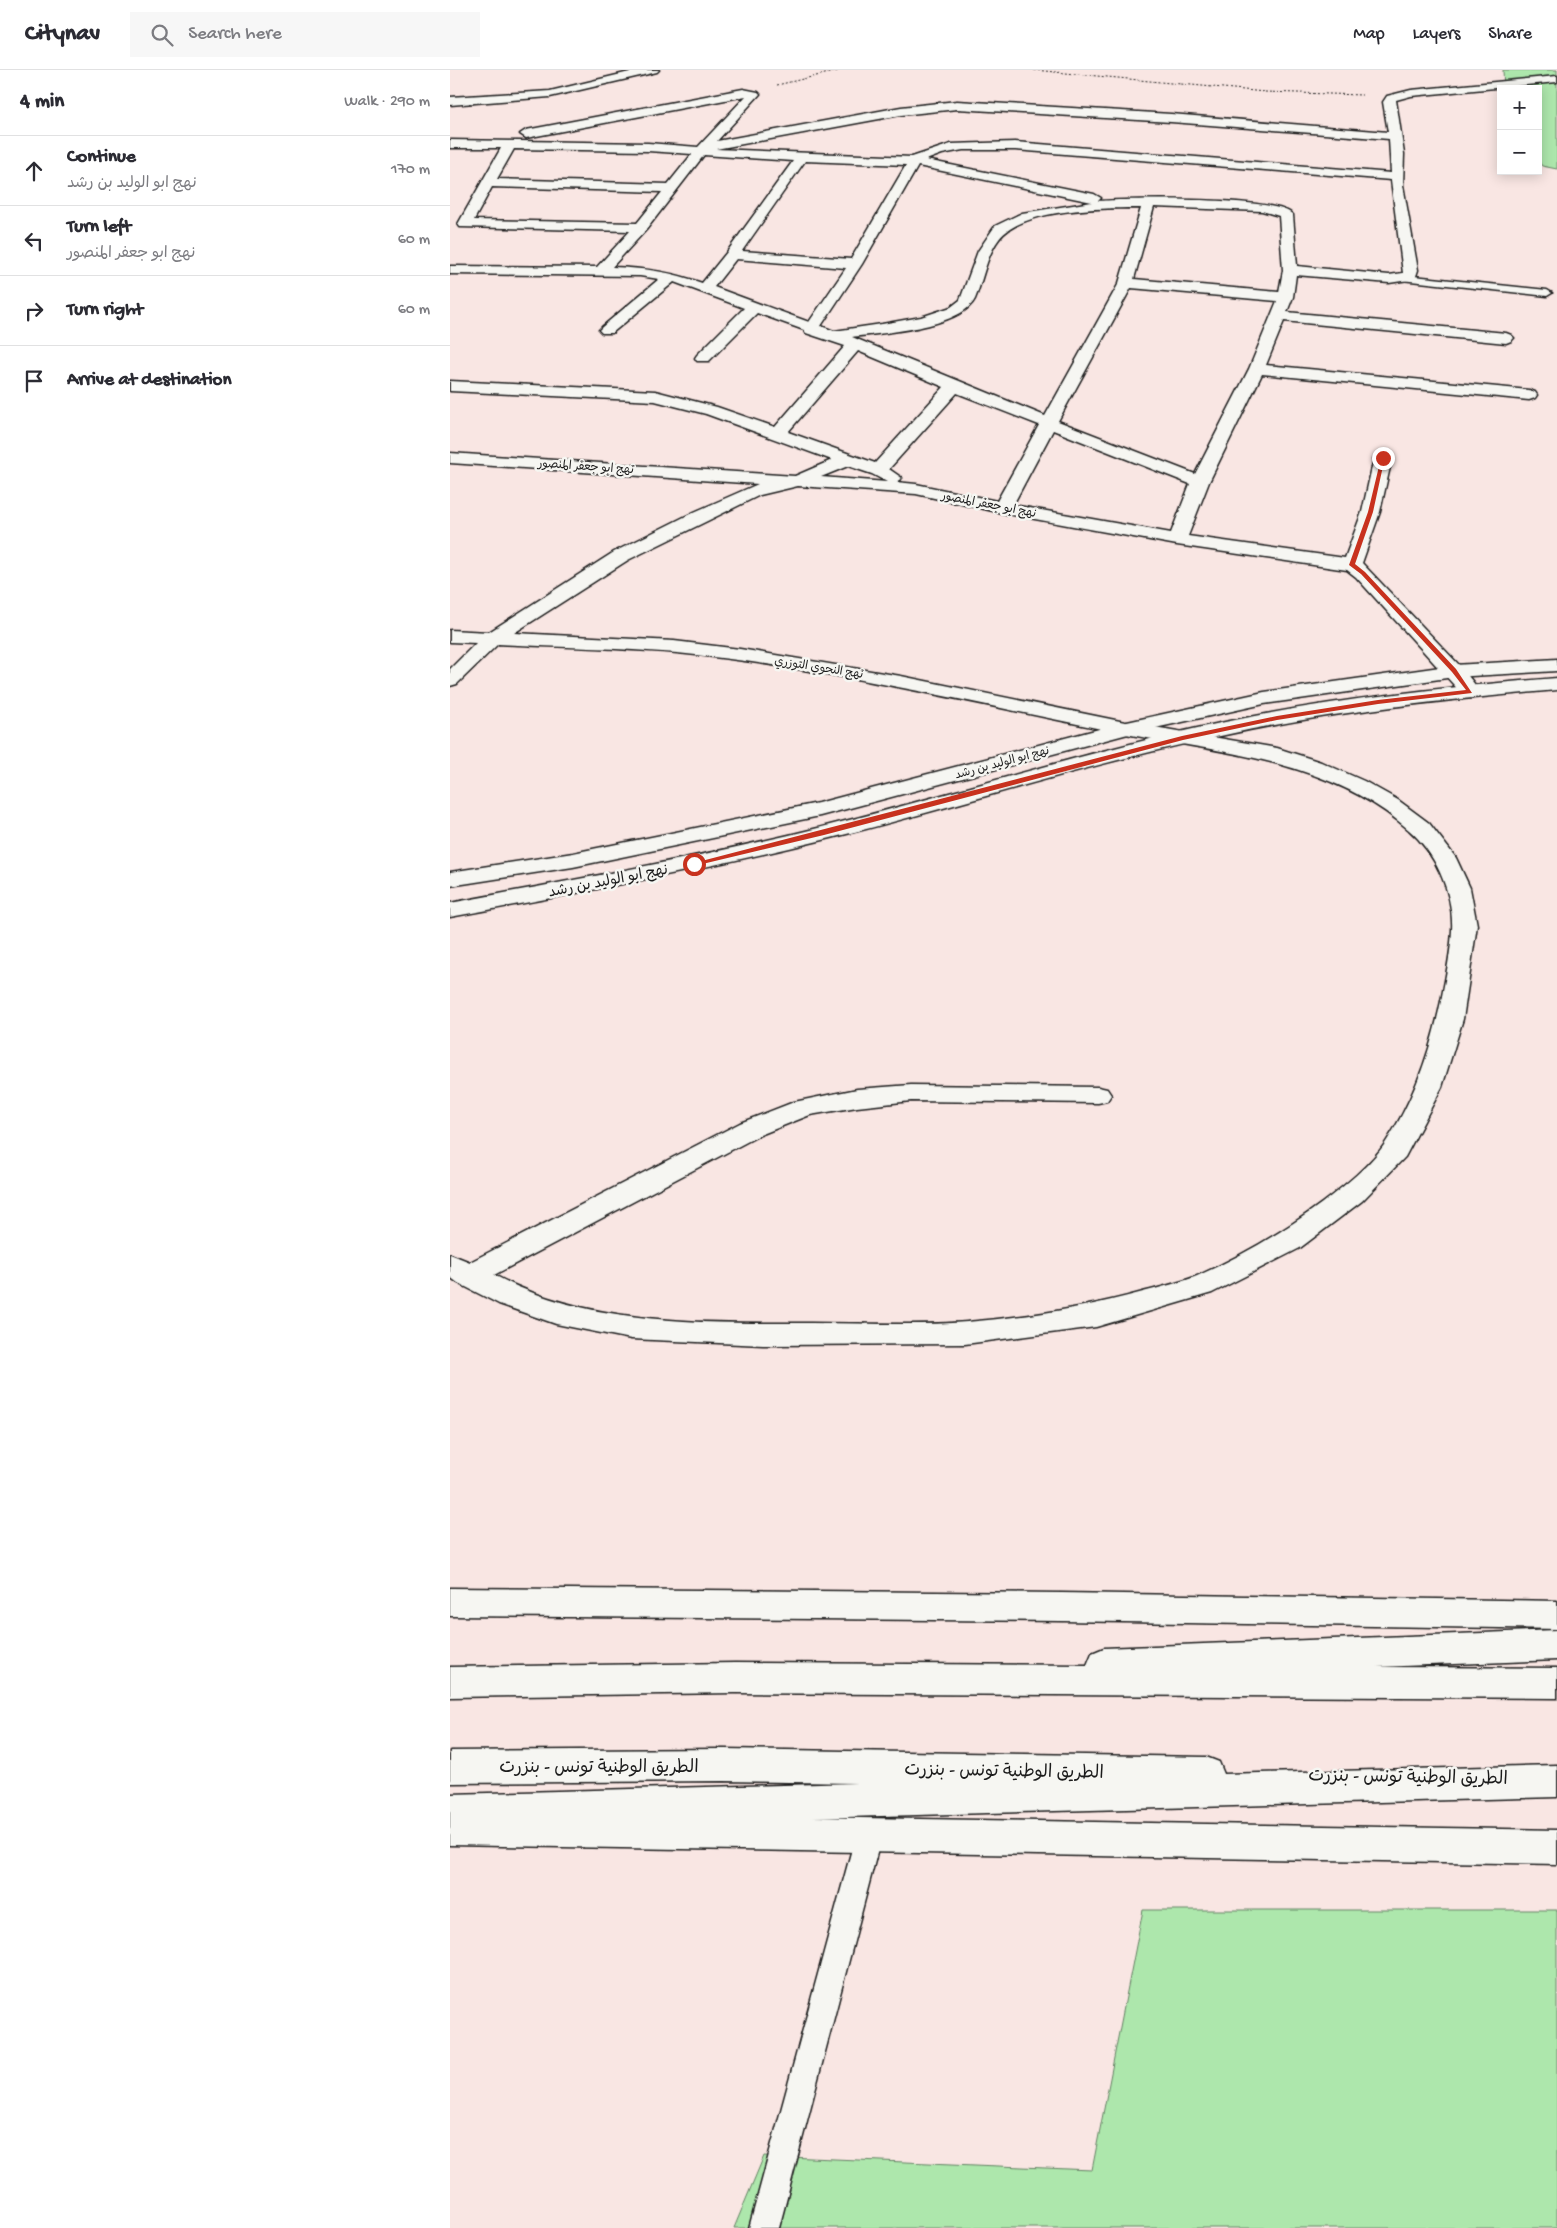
<!DOCTYPE html>
<meta charset="utf-8">
<style>
body{margin:0;font-family:"Gochi Hand","Playpen Sans Arabic",sans-serif;background:#f7f7f7;color:#2b2b33}
.controls{position:absolute;right:15px;top:15px;display:grid;overflow:hidden;border-radius:0px;box-shadow:0 2px 12px #0003}
.controls button{width:45px;height:45px;display:grid;place-items:center;padding:0;border:0;border-bottom:1px solid #e1e1e2;background:#fff;color:#2b2b33;font:25px sans-serif}
.stop{position:absolute;width:15px;height:15px;margin:-11px;border:4px solid #c8321e;border-radius:50%;background:#fff}
.stop.end{background:#c8321e;border-color:#fff;box-shadow:0 1px 5px #0008}
.list{margin:0;padding:0;list-style:none}
h2{display:flex;justify-content:space-between;align-items:center;height:65px;margin:0;padding:0 20px;font-size:21px}
h2 small{font-size:16px;font-weight:400;color:#7c7c81}
.list li{display:grid;grid-template-columns:32px 1fr auto;gap:15px;align-items:center;box-sizing:border-box;height:70px;padding:0 20px;border-top:1px solid #e1e1e2}
.list b{display:block;font-size:19px;white-space:nowrap}
.list p{margin:0;font-size:16px;white-space:nowrap;color:#7c7c81}
.list em{font-size:16px;font-style:normal;color:#7c7c81}
.icon{flex:none;width:28px;height:28px;fill:none;stroke:currentColor;stroke-width:2;stroke-linecap:round;stroke-linejoin:round}
.map{position:relative;flex:none;width:1107px;height:2158px;overflow:hidden}
header{display:flex;align-items:center;gap:30px;box-sizing:border-box;height:70px;padding:0 25px;background:#fff;border-bottom:1px solid #e1e1e2}
header strong{font-size:24px}
nav{display:flex;gap:28px;margin-inline-start:auto;font-size:18px}
.search{width:350px;height:45px;background:#f7f7f7;display:flex;align-items:center;gap:12px;box-sizing:border-box;padding:0 18px;border-radius:0px;color:#7c7c81;font-size:19px}
main{display:flex}
aside{flex:1;background:#fff}
.map>svg:first-child{display:block}
.green{fill:#ade7ac;stroke:#648264}
.lines{fill:none;stroke-linecap:round;stroke-linejoin:round}
.lane-casing{stroke:#1c1c1c;stroke-width:3}
.street-casing{stroke:#1c1c1c;stroke-width:3}
.secondary-casing{stroke:#1c1c1c;stroke-width:3}
.highway-casing{stroke:#1c1c1c;stroke-width:3}
.path{stroke:#1c1c1c;stroke-width:1;stroke-dasharray:2 2;stroke-linecap:butt}
.lane{fill:#f6f6f2;fill-rule:evenodd}
.street{fill:#f6f6f2;fill-rule:evenodd}
.secondary{fill:#f6f6f2;fill-rule:evenodd}
.highway{fill:#f6f6f2;fill-rule:evenodd}
.route{fill:#c8321e}
.labels{text-anchor:middle;stroke-width:5;stroke-linejoin:round;paint-order:stroke}
.far-street-label{font-size:12px;fill:#1c1c1c;stroke:#f6f6f2}
.street-label{font-size:15px;fill:#1c1c1c;stroke:#f6f6f2}
.near-street-label{font-size:18px;fill:#1c1c1c;stroke:#f6f6f2}
</style>
<header>
<strong>Citynav</strong>
<div class="search"><svg class="icon" aria-label="search" viewBox="0 0 24 24"><circle cx="10" cy="10" r="6"/><path d="M15 15l6 6"/></svg>Search here</div>
<nav><a>Map</a><a>Layers</a><a>Share</a></nav>
</header>
<main>
<aside>
<h2>4 min<small>Walk · 290 m</small></h2>
<ul class="list">
<li><svg class="icon" aria-label="ahead" viewBox="0 0 24 24"><path d="M12 20V5M6 11l6-6 6 6"/></svg><div><b>Continue</b><p>نهج ابو الوليد بن رشد</p></div><em>170 m</em></li>
<li><svg class="icon" aria-label="left" viewBox="0 0 24 24"><path d="M17 20v-9H6M10 6l-5 5 5 5"/></svg><div><b>Turn left</b><p>نهج ابو جعفر المنصور</p></div><em>60 m</em></li>
<li><svg class="icon" aria-label="right" viewBox="0 0 24 24"><path d="M7 20v-9h11M14 6l5 5-5 5"/></svg><div><b>Turn right</b></div><em>60 m</em></li>
<li><svg class="icon" aria-label="arrive" viewBox="0 0 24 24"><path d="M6 21V4h12l-3 4 3 4H6"/></svg><div><b>Arrive at destination</b></div></li>
</ul>
</aside>
<div class="map">
<svg width="1107" height="2158" viewBox="0 0 1107 2158">
<rect width="100%" height="100%" fill="#f9e6e3"/>
<filter id="ink" filterUnits="userSpaceOnUse"><feTurbulence type="fractalNoise" baseFrequency=".02" numOctaves="2"/><feDisplacementMap in="SourceGraphic" scale="10" xChannelSelector="R" yChannelSelector="G"/><feConvolveMatrix kernelMatrix="1 2 1 2 8 2 1 2 1" color-interpolation-filters="sRGB"/></filter>
<g filter="url(#ink)">
<path class="green" d="M1053 0H1107V99L1092 96 1088 90V19H1054Z
M693 1840H1107V2158H284L314 2086 642 2100Z"/>
<g class="lines">
<g class="lane-casing">
<path id="lane" d="M954 205 1097 220 1102 223 1097 226 951 210 949 208Z
M419 1752 428 1756 432 1764 329 2158H299L406 1764 410 1756Z"/>
</g>
<g class="street-casing">
<path id="street" d="M188 0H209L207 2 100 27 0 35V27L100 21Z
M1107 6V12L961 26 946 30 954 84 953 115 968 200 965 209 939 213 846 205 843 227 837 242 1056 263 1061 265 1064 268 1061 271 1056 273 834 251 816 295 1079 320 1085 322 1087 325 1085 328 1079 330 812 304 759 412 738 466 895 488 912 442 924 388 927 384H939L942 388 930 442 912 493 1011 597 1030 621 1027 625 1020 627 1013 625 906 507 897 500 727 475 552 443 466 424 348 416 310 425 178 490 64 563 224 571 290 579 451 606 675 652 827 678 871 692 914 711 948 730 979 753 1006 788 1020 818 1027 855 1013 949 992 1017 955 1087 912 1131 850 1178 762 1223 646 1257 515 1274 313 1275 181 1269 106 1254 49 1234 8 1213 0 1207V1184L20 1192 290 1053 344 1032 407 1019 461 1015 648 1017 657 1019 661 1025 657 1031 648 1033 461 1031 407 1037 360 1045 310 1065 44 1205C138 1256 256 1253 361 1253 413 1253 466 1256 517 1252 576 1247 636 1238 693 1222 711 1217 730 1213 747 1206 792 1186 833 1162 872 1133 894 1116 921 1095 936 1072 965 1028 982 977 992 926 996 905 1001 882 1002 860 1004 825 986 783 959 760 876 686 759 682 656 660 514 631 370 597 227 583 167 578 107 577 48 574L7 614 0 616V599L26 573 0 572V560L39 562 164 482 244 442 308 414 0 393V383L345 406 382 390 256 344 205 331 0 321V311L205 321 267 337 325 357 395 276 356 263 354 260 307 243 259 291H247L245 288 247 285 294 238 224 212 162 263H152L149 260 152 257 209 209 190 206 0 204V196L147 197 180 161 10 157 8 154 51 78H0V70L198 73 248 77 296 26 76 68 70 64 76 60 293 19 308 22 310 24 267 71 451 37 507 31 721 44 938 62 933 32 937 26 961 20ZM507 39 721 52 939 69 941 103 565 72 501 74 462 87 266 79 451 45ZM64 79 198 81 242 84 218 114 47 109ZM513 80H565L941 110 953 203 939 205 847 196 843 145C829 126 677 129 648 131L651 128 644 124 476 90 492 84ZM254 85 343 91 277 182 252 213C222 202 194 198 162 197L196 160ZM355 91 456 95 401 189 292 181ZM468 96 642 132 572 143 545 156 528 181 510 230 501 237 471 247 432 254 384 261 371 256 412 194ZM42 117 212 122 187 153 24 150ZM704 137 812 141 829 146 833 200 829 222 684 209ZM691 138 669 213 595 346 402 267C432 263 510 258 525 229 533 210 536 186 549 169 572 138 655 138 691 138ZM286 189 396 198 359 252 264 217ZM681 218 827 231 799 299 745 404 608 351ZM408 281 494 317 425 393 338 362ZM507 323 589 355 547 431 466 414 446 412 452 408 439 399ZM603 360 740 414 721 463 563 435ZM398 396 422 404 437 412 371 407Z"/>
</g>
<g class="secondary-casing">
<path id="secondary" d="M1107 589V601L1004 607 814 634 678 664 370 746 123 797 0 816V802L123 783 368 733 668 654 814 622 1004 595Z
M1107 608V620C996 630 884 641 775 665 639 693 507 737 373 770 250 800 125 824 0 847V833C123 810 246 788 368 758 504 724 637 681 775 652 884 629 996 617 1107 608Z
M0 1518 612 1523 1107 1531V1559L612 1551 0 1546Z
M0 1741 1107 1760V1794L0 1775Z"/>
</g>
<g class="highway-casing">
<path id="highway" d="M1107 1560V1590L927 1597 1107 1598V1628L285 1623 0 1627V1597L285 1593 637 1595 642 1583 654 1578Z
M274 1679 756 1687 769 1692 774 1704 1107 1695V1727L0 1758V1724L407 1713 274 1711 0 1713V1681Z"/>
</g>
<path class="path" d="M584 0 815 22 912 25
M327 15 392 0"/>
<use href="#lane" class="lane"/>
<use href="#street" class="street"/>
<use href="#secondary" class="secondary"/>
<use href="#highway" class="highway"/>
</g>
</g>
<path class="route" d="M935 387 923 442 905 494 915 502 1006 599 1022 623 928 634 827 650 733 670 374 765 244 796 240 794 732 666 827 646 928 630 1016 620 1002 602 911 504 899 495 918 442 931 388Z"/>
<g class="labels">
<g class="far-street-label">
<text transform="translate(136 396) rotate(4)" y="4">نهج ابو جعفر المنصور</text>
<text transform="translate(539 434) rotate(11)" y="4">نهج ابو جعفر المنصور</text>
<text transform="translate(369 597) rotate(9)" y="4">نهج النحوي التوزري</text>
<text transform="translate(552 692) rotate(-15)" y="4">نهج ابو الوليد بن رشد</text>
</g>
<g class="street-label">
<text transform="translate(158 810) rotate(-11)" y="5">نهج ابو الوليد بن رشد</text>
</g>
<g class="near-street-label">
<text x="149" y="1702">الطريق الوطنية تونس - بنزرت</text>
<text transform="translate(554 1700) rotate(1)" y="6">الطريق الوطنية تونس - بنزرت</text>
<text transform="translate(958 1706) rotate(1)" y="6">الطريق الوطنية تونس - بنزرت</text>
</g>
</g>
</svg>
<div class="controls">
<button>+</button>
<button>−</button>
</div>
<div class="stop" style="left:244px;top:794px"></div>
<div class="stop end" style="left:933px;top:388px"></div>
</div>
</main>
